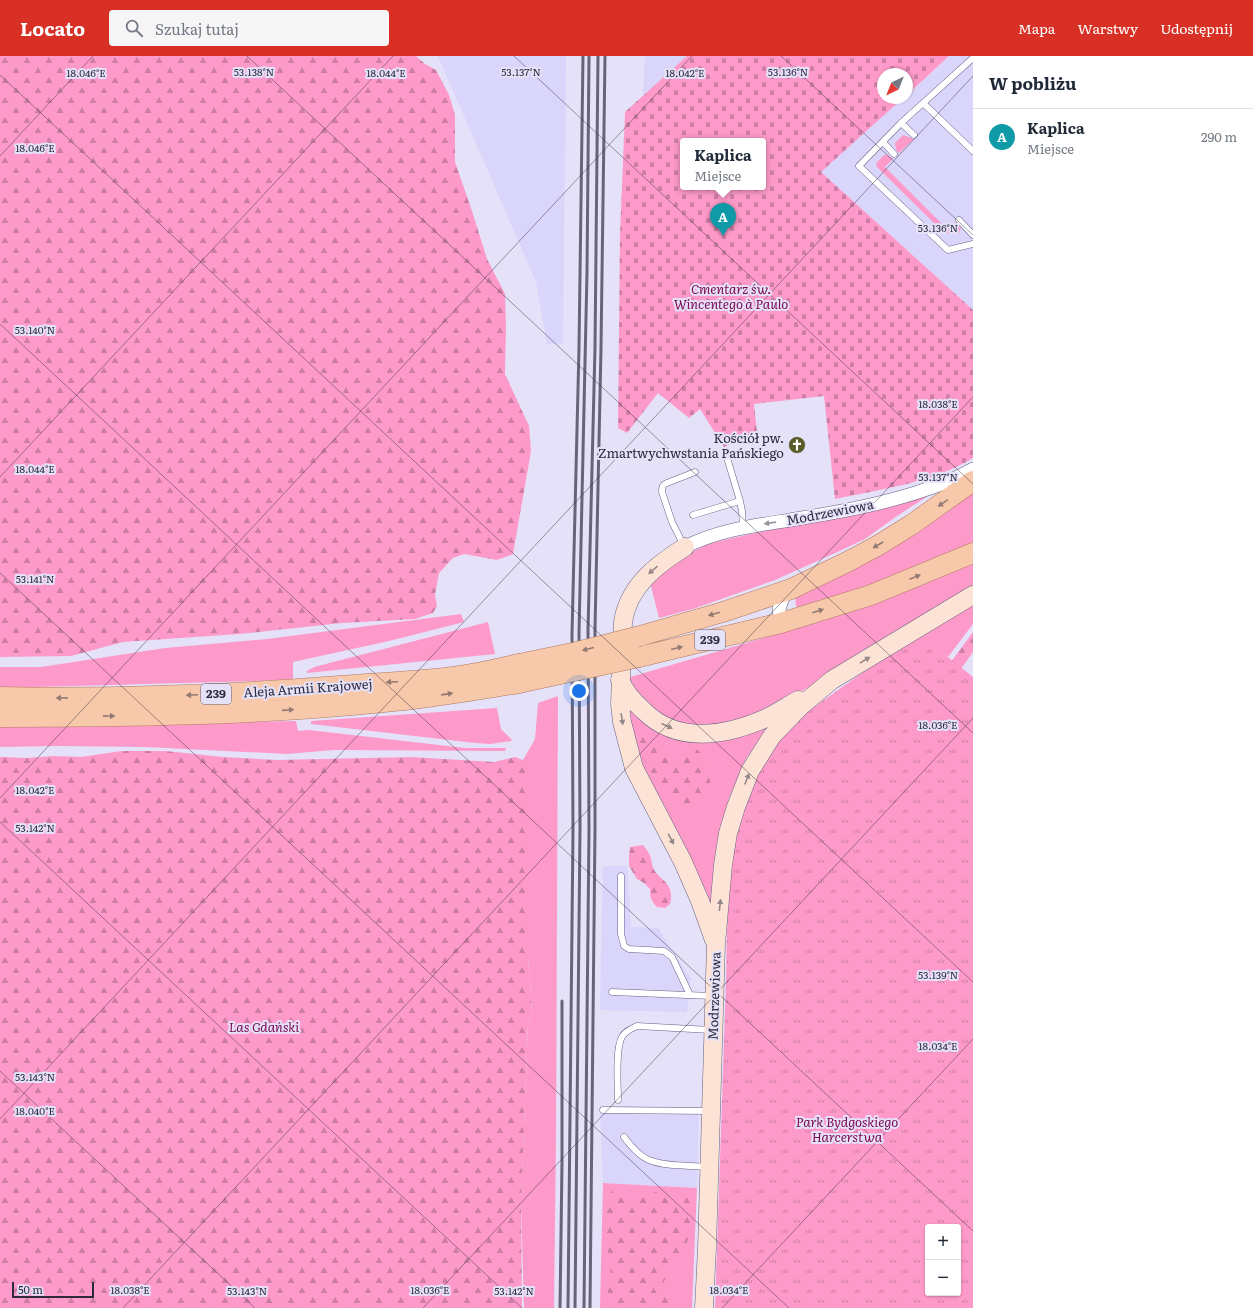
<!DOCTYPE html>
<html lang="pl">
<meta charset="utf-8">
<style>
body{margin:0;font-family:Literata,serif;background:#f6f6f7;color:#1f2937}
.controls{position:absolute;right:12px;bottom:12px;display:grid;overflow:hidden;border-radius:4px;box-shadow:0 1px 3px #0004}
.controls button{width:36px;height:36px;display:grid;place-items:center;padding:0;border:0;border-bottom:1px solid #e0e1e3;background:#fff;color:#1f2937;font:20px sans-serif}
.compass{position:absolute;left:877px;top:12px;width:36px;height:36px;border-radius:50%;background:#fff;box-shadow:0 1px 3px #0004;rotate:223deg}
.scale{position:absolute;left:12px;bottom:10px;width:82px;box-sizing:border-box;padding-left:4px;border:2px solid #2d2b3b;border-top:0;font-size:11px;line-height:14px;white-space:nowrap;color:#2d2b3b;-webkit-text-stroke:3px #e4e1f9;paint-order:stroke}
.you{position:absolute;left:579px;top:635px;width:14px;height:14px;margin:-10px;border:3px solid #fff;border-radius:50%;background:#1a73e8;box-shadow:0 0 0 6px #1a73e833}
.badge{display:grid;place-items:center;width:26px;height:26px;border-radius:50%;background:#d93025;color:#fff;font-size:13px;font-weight:700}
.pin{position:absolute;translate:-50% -33px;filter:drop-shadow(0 1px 2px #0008)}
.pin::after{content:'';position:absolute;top:21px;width:14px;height:12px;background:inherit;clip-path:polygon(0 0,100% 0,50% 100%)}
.popup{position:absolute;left:680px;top:82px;width:86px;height:52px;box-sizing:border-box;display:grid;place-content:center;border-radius:4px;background:#fff;filter:drop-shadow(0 1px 3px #0005);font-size:13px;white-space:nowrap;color:#747a83}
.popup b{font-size:15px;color:#1f2937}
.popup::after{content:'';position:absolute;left:50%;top:100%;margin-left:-8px;border:8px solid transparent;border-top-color:#fff}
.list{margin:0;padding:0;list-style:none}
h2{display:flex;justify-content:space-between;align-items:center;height:52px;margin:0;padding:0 16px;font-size:17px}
h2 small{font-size:13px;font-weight:400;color:#747a83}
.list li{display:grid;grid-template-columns:26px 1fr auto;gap:12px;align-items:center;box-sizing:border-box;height:56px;padding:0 16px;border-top:1px solid #e0e1e3}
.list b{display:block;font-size:15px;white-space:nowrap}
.list p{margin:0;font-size:13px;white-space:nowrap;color:#747a83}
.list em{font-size:13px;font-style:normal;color:#747a83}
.icon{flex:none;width:22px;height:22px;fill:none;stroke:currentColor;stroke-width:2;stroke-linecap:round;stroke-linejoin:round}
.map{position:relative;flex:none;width:973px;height:1252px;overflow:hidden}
header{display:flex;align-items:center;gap:24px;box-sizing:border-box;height:56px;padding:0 20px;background:#d93025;color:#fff}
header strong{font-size:19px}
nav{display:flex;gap:22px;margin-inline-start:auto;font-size:14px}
.search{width:280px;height:36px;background:#f6f6f7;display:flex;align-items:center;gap:10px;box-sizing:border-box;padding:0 14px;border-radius:4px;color:#747a83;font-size:15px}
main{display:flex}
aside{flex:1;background:#fff}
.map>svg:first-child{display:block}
.built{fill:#d9d5fb}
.green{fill:#fe9ac9}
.forest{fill:url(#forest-firs)}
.cemetery{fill:url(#cemetery-stones);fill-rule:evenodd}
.park{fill:url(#park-tufts);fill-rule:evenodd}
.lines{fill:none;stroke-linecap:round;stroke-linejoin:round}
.lane-casing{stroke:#656083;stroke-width:7}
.street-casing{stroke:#656083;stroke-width:14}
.secondary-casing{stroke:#656083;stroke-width:19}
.primary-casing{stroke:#ae795f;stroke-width:21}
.lane{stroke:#fff;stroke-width:6}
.street{stroke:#fff;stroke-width:13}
.secondary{stroke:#fce3d5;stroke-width:18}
.primary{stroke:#f8c8ab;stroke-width:20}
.rail{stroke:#676477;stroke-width:3}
.primary-bridge-casing{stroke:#ae795f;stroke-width:21;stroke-linecap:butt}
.primary-bridge{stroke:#f8c8ab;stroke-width:20}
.oneway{fill:#927a73}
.oneway2{fill:#96959d}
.oneway3{fill:#948788}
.ticks{fill:none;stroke:#2d2b3b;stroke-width:1;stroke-opacity:0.45}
.labels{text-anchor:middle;stroke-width:4;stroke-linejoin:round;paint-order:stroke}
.shield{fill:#e4e1f9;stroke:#646274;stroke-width:1}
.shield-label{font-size:12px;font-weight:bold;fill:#2d2b3b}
.park-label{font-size:13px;font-style:italic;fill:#7b074f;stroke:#e4e1f9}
.poi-label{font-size:13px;fill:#2d2b3b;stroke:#e4e1f9;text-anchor:end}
.street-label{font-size:13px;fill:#2d2b3b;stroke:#e4e1f9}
.ticks-label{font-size:10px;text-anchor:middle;fill:#2d2b3b;stroke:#e4e1f9;stroke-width:4;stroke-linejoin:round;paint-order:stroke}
</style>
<header>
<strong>Locato</strong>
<div class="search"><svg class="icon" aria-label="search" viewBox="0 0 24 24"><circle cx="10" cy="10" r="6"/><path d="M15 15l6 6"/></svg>Szukaj tutaj</div>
<nav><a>Mapa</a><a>Warstwy</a><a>Udostępnij</a></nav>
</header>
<main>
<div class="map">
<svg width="973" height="1252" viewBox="0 0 973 1252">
<defs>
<pattern id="forest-firs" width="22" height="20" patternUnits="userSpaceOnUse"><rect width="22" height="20" fill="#fe9ac9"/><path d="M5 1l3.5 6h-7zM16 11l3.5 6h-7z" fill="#ce7ea4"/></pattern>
<pattern id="cemetery-stones" width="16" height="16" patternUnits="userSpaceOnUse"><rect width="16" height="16" fill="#fe9ac9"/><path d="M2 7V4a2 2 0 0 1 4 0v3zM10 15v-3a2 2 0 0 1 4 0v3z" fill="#ce7ea4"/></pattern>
<pattern id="park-tufts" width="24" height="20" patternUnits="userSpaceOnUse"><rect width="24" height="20" fill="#fe9ac9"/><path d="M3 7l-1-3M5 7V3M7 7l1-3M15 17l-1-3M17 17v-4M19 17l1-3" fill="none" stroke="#ce7ea4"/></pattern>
</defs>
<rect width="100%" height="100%" fill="#e4e1f9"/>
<path class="built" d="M438 0H566L563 288H547L536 226Z
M645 0H687L643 40Z
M950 0H973V254L821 116 903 42H907V39Z
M603 810H627L631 871 658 872 691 923 687 956 600 954Z
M633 1050 699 1051 697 1132 603 1127 600 1051Z"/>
<path class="green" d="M903 79 914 83 899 97 896 94 895 87Z
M884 99H887L893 103 885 111 947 173 955 166 961 172 959 177 956 178 944 177 877 111 876 109 877 106Z
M973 433V490L893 523 800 554 796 550 795 540Z
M934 436 897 460 865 483 833 498 775 524 693 553 659 562 650 526 677 503 711 487Z
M973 504V529L762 660 720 673 685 672 647 649 627 622 814 567 935 521Z
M973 545V568L948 601 940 595 908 588Z
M461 558 464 566 389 585 293 606V624L0 632V611H41L165 592 267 583Z
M488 566 495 598 307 617V615L314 611Z
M558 640 556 1085 554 1252H524L521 1145 528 969 532 954 528 900 523 704 535 683 538 647Z
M627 645 663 676 773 665 747 701 729 742 719 777 712 865 633 689Z
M497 652 501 673 512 684 511 685 490 688 475 687 311 668V665Z
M296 665 298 675 309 674 465 692H506L505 695 334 694 287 698 145 691 58 690 0 691V671Z
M603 1127 697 1132 692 1252H600Z"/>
<path class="forest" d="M0 0H416L425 8 436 14 449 39 455 59V106L472 155 487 203 505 238 506 271 505 318 529 370 531 395 513 498 497 504 464 498 453 502 439 517 435 539 437 550 433 557 415 563 342 567 239 578 123 586 71 600 0 601Z
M973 576V596L958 617 948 610Z
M639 676C649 678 657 682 663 691L662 696 671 709 674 710 680 708 683 694 687 691C690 691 694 691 696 693 707 699 710 723 711 735L704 747C695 749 685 753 676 748 664 741 639 700 638 686 637 683 638 679 639 676Z
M121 695H166L223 701 277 704 411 701 494 706 515 701 523 704 526 715 529 770 528 900 532 954 528 969 521 1149 522 1252H0V701H4L26 702 54 700 81 701Z
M643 789C652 800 650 800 653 812 655 816 658 819 661 822 670 829 673 837 670 848L665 852 657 851C651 845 650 841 650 833L644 827 637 823 629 810V800L630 791Z
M612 1135C621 1135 624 1137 627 1145L631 1146 636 1143 656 1136 676 1140 681 1138 687 1141 692 1152 689 1163 692 1170 681 1206 670 1214 662 1229 656 1231 654 1233 657 1237 669 1235 670 1241 668 1252H605L610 1222 611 1211 605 1182V1148L608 1140Z"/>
<path class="cemetery" d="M687 0H949L907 39V18H883V42H903L821 116 973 254V402C932 427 881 433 835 443L824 340 754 348 757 376 724 391 700 353 689 362 658 337 627 377 618 372 620 178 625 56ZM683 85H763V131H683Z"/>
<path class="park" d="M908 588H925L940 595 973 621V1252H715L726 925 727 875 730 811 741 757 765 701 803 659 862 617ZM928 1171H958V1237H928Z"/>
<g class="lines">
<g class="lane-casing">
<path id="lane" d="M973 2 901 67 859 110 948 194 973 188
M923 47 973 95
M901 67 914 79
M883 86 894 98
M959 164 973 179
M728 405 740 445
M693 459 740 445 742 455 743 471
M684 490 672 466 662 436C662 431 662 429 667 427L695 416
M621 820V878L624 890 629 893 664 895 672 901 690 939
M612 936 712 940
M618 1044C618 1029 615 993 622 981 625 975 631 973 637 970L711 974
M603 1054 709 1055
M624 1081C630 1089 639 1100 649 1104 666 1111 690 1109 708 1111"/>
</g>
<g class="street-casing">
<path id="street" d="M685 491C722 472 762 469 802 462 852 454 902 444 949 425 957 422 965 417 973 413
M781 567 779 553 785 535"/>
</g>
<g class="secondary-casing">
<path id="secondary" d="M685 491C656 509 628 531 623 566L620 648 622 666 634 712 683 806 700 845 714 884
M620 624C625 637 634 646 644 655 677 688 725 680 764 663 776 658 787 650 798 644
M704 1252 707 1192 716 888 723 809 728 777 736 751 750 715 772 680 802 649 832 624 973 539"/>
</g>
<g class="primary-casing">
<path id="primary" d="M640 580 723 556 791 533 849 505 877 490 911 469 973 425
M639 601 781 567 871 539 973 497
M0 641C113 643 226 639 339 630 383 626 428 626 471 618 487 616 503 611 519 608
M0 661C128 661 256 659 384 646 429 642 474 634 519 627"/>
</g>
<use href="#lane" class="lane"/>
<use href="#street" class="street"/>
<use href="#secondary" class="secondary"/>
<use href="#primary" class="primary"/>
<path class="rail" d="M560 1252 562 1107V945
M568 1252 573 775 572 578 579 292 583 0
M575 1252 580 773 579 577 587 216 589 0
M584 1252 589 775 588 574 595 292 598 0
M590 1252 595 774V573L601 292 605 0"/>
<g class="primary-bridge-casing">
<path id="primary-bridge" d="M519 608 577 596 640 580
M519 627 639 601"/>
</g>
<use href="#primary-bridge" class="primary-bridge"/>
</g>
<defs><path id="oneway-solid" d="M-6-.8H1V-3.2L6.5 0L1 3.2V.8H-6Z"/></defs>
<g class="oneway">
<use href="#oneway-solid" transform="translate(943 447) rotate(146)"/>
<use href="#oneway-solid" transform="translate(878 489) rotate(150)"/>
<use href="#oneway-solid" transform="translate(915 521) rotate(-22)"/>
<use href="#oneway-solid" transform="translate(818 555) rotate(-17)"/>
<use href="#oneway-solid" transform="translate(714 558) rotate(164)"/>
<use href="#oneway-solid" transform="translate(677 592) rotate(-14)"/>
<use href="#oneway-solid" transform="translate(588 593) rotate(166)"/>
<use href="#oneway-solid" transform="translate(392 626) rotate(177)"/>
<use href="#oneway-solid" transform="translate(447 638) rotate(-8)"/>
<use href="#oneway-solid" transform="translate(192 639) rotate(178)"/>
<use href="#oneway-solid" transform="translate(62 642) rotate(179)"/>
<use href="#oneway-solid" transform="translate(288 654) rotate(-4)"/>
<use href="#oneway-solid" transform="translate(109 660) rotate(-1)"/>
</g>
<use class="oneway2" href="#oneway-solid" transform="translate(770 467) rotate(172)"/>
<g class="oneway3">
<use href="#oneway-solid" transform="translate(653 514) rotate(139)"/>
<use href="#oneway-solid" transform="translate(865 604) rotate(-31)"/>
<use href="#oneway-solid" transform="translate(622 663) rotate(81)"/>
<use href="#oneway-solid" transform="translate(667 670) rotate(25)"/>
<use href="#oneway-solid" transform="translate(747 723) rotate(-68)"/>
<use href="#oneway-solid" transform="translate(671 783) rotate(62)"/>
<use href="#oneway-solid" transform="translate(720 849) rotate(-84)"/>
</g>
<path class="ticks" d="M247 0 973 677M514 0 973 428M781 0 973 179M0 19 973 926M0 100 93 0M0 268 973 1175M0 421 393 0M0 517 789 1252M0 742 692 0M0 766 522 1252M0 1015 255 1252M0 1063 973 20M123 1252 973 341M423 1252 973 662M722 1252 973 983"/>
<defs>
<g id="church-disc" transform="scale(0.9)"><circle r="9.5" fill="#595b28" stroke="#e4e1f9"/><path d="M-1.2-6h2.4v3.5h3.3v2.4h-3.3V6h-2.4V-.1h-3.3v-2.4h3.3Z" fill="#fff"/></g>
</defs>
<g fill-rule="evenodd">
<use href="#church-disc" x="797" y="389"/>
</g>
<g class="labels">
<g class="shield">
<rect x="695" y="574" width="30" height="20" rx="3"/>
<rect x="201" y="628" width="30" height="20" rx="3"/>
</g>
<g class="shield-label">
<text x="710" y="588">239</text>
<text x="216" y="642">239</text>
</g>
<g class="park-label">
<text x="731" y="238">Cmentarz św.<tspan x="731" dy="15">Wincentego à Paulo</tspan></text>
<text x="264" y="976">Las Gdański</text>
<text x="847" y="1071">Park Bydgoskiego<tspan x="847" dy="15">Harcerstwa</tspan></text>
</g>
<g class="poi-label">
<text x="784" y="387">Kościół pw.<tspan x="784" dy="15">Zmartwychwstania Pańskiego</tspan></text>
</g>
<g class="street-label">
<text transform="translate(830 456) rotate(-11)" y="5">Modrzewiowa</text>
<text transform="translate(308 632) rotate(-4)" y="5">Aleja Armii Krajowej</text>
<text transform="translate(714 940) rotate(-88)" y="5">Modrzewiowa</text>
</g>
</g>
<g class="ticks-label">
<text x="788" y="20">53.136°N</text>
<text x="254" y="20">53.138°N</text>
<text x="521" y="20">53.137°N</text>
<text x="386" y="21">18.044°E</text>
<text x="86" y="21">18.046°E</text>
<text x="685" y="21">18.042°E</text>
<text x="35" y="96">18.046°E</text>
<text x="938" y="176">53.136°N</text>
<text x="35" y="278">53.140°N</text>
<text x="938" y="352">18.038°E</text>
<text x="35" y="417">18.044°E</text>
<text x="938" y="425">53.137°N</text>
<text x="35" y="527">53.141°N</text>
<text x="938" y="673">18.036°E</text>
<text x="35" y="738">18.042°E</text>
<text x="35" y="776">53.142°N</text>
<text x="938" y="923">53.139°N</text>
<text x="938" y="994">18.034°E</text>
<text x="35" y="1025">53.143°N</text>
<text x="35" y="1059">18.040°E</text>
<text x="130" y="1238">18.038°E</text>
<text x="430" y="1238">18.036°E</text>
<text x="729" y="1238">18.034°E</text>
<text x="247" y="1239">53.143°N</text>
<text x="514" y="1239">53.142°N</text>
</g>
</svg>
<div class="controls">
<button>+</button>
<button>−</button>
</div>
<svg class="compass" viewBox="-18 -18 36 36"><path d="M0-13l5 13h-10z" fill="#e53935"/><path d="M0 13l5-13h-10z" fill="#747a83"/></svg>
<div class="scale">50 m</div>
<div class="you"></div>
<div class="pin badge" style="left:723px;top:180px;background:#0f9aa8">A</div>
<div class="popup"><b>Kaplica</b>Miejsce</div>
</div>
<aside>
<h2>W pobliżu<small></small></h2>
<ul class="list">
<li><span class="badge" style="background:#0f9aa8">A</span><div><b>Kaplica</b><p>Miejsce</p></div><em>290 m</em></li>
</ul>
</aside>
</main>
